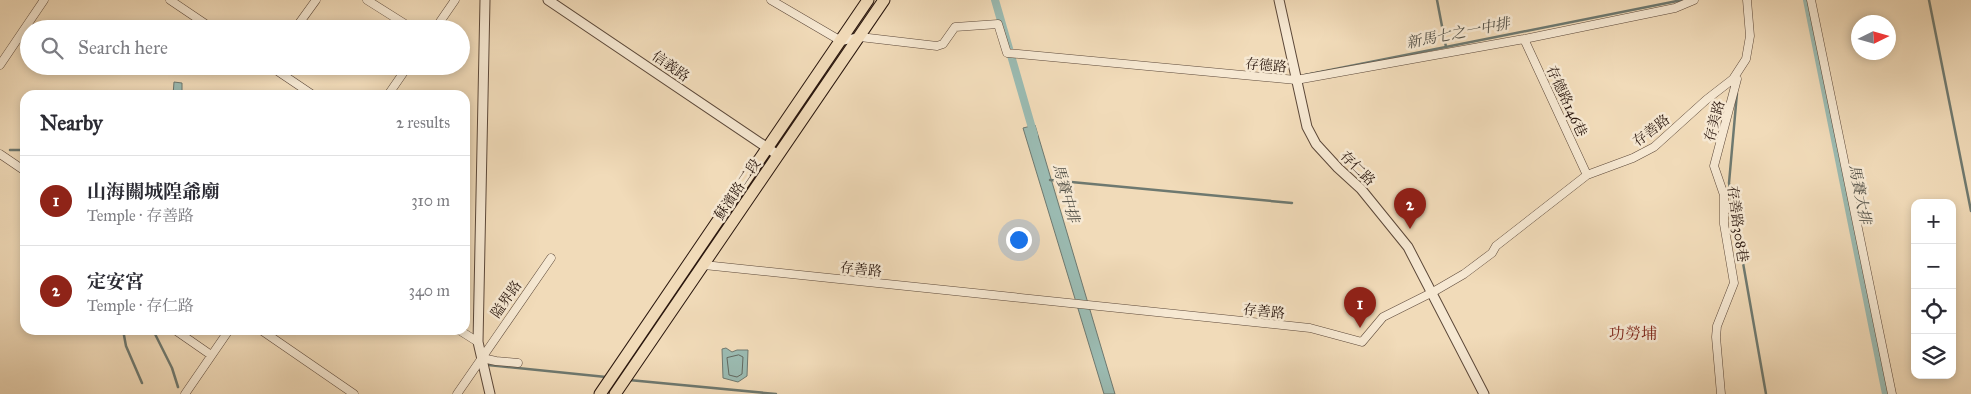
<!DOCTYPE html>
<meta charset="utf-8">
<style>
body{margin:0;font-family:"IM FELL Great Primer","Noto Serif TC",serif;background:#f2f2f3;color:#2b2b33}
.controls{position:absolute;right:15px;bottom:15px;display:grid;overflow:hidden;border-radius:10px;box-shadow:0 2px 8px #0003}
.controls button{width:45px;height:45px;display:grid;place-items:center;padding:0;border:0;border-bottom:1px solid #e1e1e2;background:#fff;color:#2b2b33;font:25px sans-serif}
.compass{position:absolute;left:1851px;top:15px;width:45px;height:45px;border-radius:50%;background:#fff;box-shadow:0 2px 8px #0003;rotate:85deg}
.you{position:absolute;left:1018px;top:239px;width:18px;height:18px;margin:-12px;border:4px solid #fff;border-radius:50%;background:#1a73e8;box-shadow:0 0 0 8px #1a73e833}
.badge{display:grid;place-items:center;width:32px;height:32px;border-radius:50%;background:#8f2418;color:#fff;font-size:16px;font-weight:700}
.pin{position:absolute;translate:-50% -41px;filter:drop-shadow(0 1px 2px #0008)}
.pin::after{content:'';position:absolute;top:26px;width:18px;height:15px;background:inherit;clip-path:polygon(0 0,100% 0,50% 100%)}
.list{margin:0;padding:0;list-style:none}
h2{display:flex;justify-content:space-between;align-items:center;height:65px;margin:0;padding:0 20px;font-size:21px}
h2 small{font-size:16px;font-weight:400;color:#7c7c81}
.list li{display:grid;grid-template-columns:32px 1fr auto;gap:15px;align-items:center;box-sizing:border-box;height:90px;padding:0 20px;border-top:1px solid #e1e1e2}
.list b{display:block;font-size:19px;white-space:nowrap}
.list p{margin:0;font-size:16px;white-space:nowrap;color:#7c7c81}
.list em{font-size:16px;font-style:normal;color:#7c7c81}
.icon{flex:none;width:28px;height:28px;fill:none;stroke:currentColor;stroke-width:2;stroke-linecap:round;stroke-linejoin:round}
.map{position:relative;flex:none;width:1971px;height:394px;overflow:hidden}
.search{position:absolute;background:#fff;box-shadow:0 2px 8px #0003;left:20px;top:20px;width:450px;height:55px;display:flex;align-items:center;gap:12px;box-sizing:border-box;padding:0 18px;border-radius:28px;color:#7c7c81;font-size:19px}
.panel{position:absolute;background:#fff;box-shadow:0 2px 8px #0003;left:20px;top:90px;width:450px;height:245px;border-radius:15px}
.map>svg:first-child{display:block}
.water{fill:#9bbbb2;stroke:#6e7970}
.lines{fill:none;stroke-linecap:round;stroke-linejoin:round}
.shore{stroke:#626960;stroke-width:1}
.stream{stroke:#6e7970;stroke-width:2.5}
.canal{stroke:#9bbbb2;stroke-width:8}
.minor-casing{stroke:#5c4839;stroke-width:9}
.tertiary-casing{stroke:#5c4839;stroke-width:11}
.primary-casing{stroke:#2a170e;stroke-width:13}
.minor{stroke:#f6e8d2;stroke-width:8}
.tertiary{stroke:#f6e8d2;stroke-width:9}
.primary{stroke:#f1dbb9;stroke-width:11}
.labels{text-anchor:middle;stroke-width:5;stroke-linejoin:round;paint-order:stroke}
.street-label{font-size:14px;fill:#2a170e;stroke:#f6e8d2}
.water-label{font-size:15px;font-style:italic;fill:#525047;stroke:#f6e8d2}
.quarter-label{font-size:16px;fill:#7a1f14;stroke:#f6e8d2}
</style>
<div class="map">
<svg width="1971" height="394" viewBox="0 0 1971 394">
<rect width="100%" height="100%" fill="#f1dbb9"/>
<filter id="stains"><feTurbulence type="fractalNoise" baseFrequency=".004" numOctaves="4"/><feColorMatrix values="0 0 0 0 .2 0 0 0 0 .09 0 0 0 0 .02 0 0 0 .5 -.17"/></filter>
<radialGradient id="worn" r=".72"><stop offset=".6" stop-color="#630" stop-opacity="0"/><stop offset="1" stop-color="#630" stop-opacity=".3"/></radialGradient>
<path class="water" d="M174 82 182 83V95H173Z
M1035 125 1115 394H1104L1023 128Z
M726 348 732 352 737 350H748L747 376 738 382 723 378 722 349Z"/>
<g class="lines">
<path class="shore" d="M739 355 743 357 742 374 737 377 729 375 727 358Z"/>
<path class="stream" d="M1437 0 1446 47
M1929 0 1971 211
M1305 75 1682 0
M1737 93 1729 183 1766 394
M10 150H25
M1050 180 1292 203
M123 330 126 346 142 383
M153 330 172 368 178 387
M488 365 606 377
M629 380 776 394"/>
<path class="canal" d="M995 0 1034 135
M1807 0 1886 394"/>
<g class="minor-casing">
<path id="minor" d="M170 0 213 29
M367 0 413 29
M771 0 841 41 860 37 937 46 943 44 955 27 998 24 1007 53 1296 80 1524 39 1675 8 1694 0
M1811 0 1892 394
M295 29 316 0
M435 29 455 0
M1524 39 1587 175
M0 65 44 0
M270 66 313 95
M388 95 408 66
M0 154 25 171
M704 265 1310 328 1362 342 1383 317 1433 292 1464 274 1492 253 1496 246 1587 175 1633 158 1654 147 1706 100 1733 79 1746 59 1750 36 1747 0
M175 330 211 355
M261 330 354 394
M459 330 478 342
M482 358 496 361 518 363
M185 394 229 330
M457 394 551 258
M1721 394 1716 337 1717 326 1734 283 1724 224V195L1714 166 1737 79H1733"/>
</g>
<g class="tertiary-casing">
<path id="tertiary" d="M485 0 478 342 490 394
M548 0 778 155
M1279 0 1307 127 1316 144 1338 168 1361 189 1408 247 1484 394"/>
</g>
<g class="primary-casing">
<path id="primary" d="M600 394 868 0
M615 394 884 0"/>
</g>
<use href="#minor" class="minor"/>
<use href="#tertiary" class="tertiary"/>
<use href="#primary" class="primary"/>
</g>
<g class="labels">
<g class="street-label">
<text transform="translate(1266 65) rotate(5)" y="5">存德路</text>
<text transform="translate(671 66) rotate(35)" y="5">信義路</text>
<text transform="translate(1567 101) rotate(65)" y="5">存德路146巷</text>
<text transform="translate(1714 121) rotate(-75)" y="5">存美路</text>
<text transform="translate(1651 130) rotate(-37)" y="5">存善路</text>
<text transform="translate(1358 168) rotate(45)" y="5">存仁路</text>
<text transform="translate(737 189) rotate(-56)" y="5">蘇濱路二段</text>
<text transform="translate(1738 224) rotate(82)" y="5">存善路308巷</text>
<text transform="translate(861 269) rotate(6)" y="5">存善路</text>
<text transform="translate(506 299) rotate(-55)" y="5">隘界路</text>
<text transform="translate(1264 311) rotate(6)" y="5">存善路</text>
</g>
<g class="water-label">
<text transform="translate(1458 33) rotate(-11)" y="5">新馬七之一中排</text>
<text transform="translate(1066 193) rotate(74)" y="5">馬賽中排</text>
<text transform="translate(1860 194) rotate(79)" y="5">馬賽大排</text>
</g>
<g class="quarter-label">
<text x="1633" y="339">功勞埔</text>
</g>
</g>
<rect width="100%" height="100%" filter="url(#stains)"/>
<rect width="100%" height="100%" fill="url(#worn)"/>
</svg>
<div class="controls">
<button>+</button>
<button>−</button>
<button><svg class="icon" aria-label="locate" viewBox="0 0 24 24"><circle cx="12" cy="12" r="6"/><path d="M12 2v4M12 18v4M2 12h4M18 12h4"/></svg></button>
<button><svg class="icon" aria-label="layers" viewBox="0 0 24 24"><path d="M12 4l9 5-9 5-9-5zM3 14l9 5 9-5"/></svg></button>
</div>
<svg class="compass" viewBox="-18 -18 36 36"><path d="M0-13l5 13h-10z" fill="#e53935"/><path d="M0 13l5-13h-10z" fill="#7c7c81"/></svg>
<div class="you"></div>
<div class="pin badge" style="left:1360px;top:328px">1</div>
<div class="pin badge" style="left:1410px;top:229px">2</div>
<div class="search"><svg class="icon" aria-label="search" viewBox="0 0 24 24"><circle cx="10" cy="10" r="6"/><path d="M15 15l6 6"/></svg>Search here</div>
<section class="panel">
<h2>Nearby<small>2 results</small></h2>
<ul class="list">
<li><span class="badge">1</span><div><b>山海關城隍爺廟</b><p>Temple · 存善路</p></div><em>310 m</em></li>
<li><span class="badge">2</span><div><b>定安宮</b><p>Temple · 存仁路</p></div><em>340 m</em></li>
</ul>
</section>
</div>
